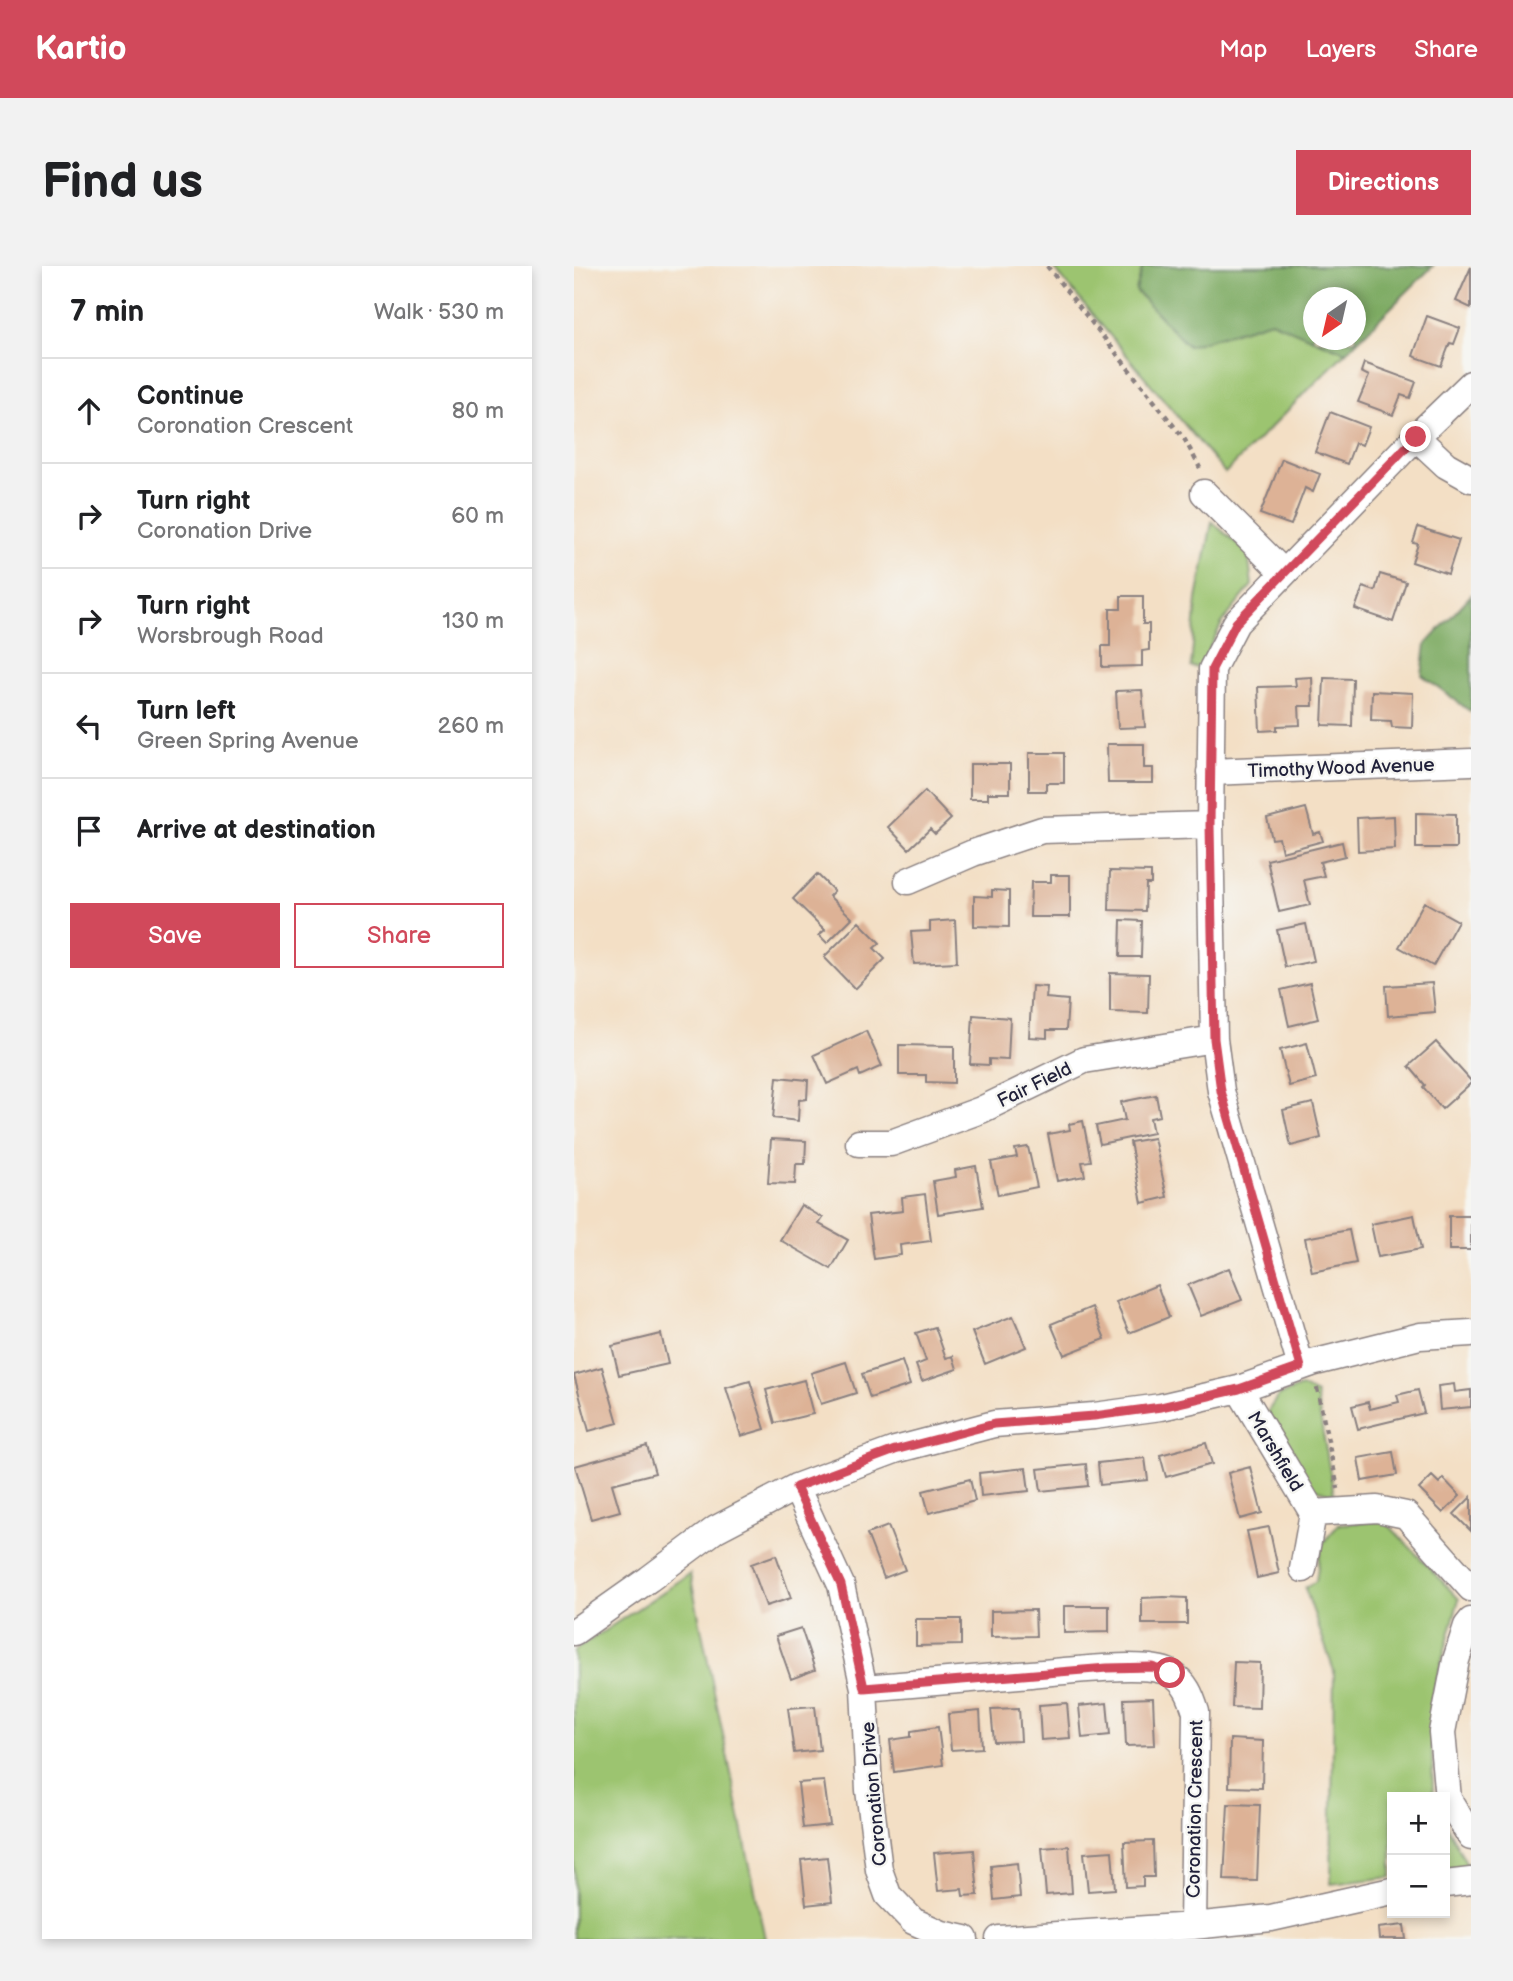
<!DOCTYPE html>
<meta charset="utf-8">
<style>
body{margin:0;font-family:"Balsamiq Sans",sans-serif;background:#f2f2f2;color:#202124}
.controls{position:absolute;right:21px;bottom:21px;display:grid;overflow:hidden;border-radius:0px;box-shadow:0 4px 10px #0003}
.controls button{width:63px;height:63px;display:grid;place-items:center;padding:0;border:0;border-bottom:2px solid #e0e0e0;background:#fff;color:#202124;font:35px sans-serif}
.compass{position:absolute;left:729px;top:21px;width:63px;height:63px;border-radius:50%;background:#fff;box-shadow:0 4px 10px #0003;rotate:214deg}
.stop{position:absolute;width:21px;height:21px;margin:-16px;border:5px solid #d1495b;border-radius:50%;background:#fff}
.stop.end{background:#d1495b;border-color:#fff;box-shadow:0 2px 7px #0008}
.list{margin:0;padding:0;list-style:none}
h2{display:flex;justify-content:space-between;align-items:center;height:91px;margin:0;padding:0 28px;font-size:30px}
h2 small{font-size:23px;font-weight:400;color:#757577}
.list li{display:grid;grid-template-columns:46px 1fr auto;gap:21px;align-items:center;box-sizing:border-box;height:105px;padding:0 28px;border-top:2px solid #e0e0e0}
.list b{display:block;font-size:26px;white-space:nowrap}
.list p{margin:0;font-size:23px;white-space:nowrap;color:#757577}
.list em{font-size:23px;font-style:normal;color:#757577}
.actions{display:flex;gap:14px;padding:21px 28px}
.actions a{flex:1;padding:16px 0;border:2px solid #d1495b;border-radius:0px;text-align:center;font-size:24px;color:#d1495b}
.actions .main{background:#d1495b;color:#fff}
.icon{flex:none;width:38px;height:38px;fill:none;stroke:currentColor;stroke-width:2;stroke-linecap:round;stroke-linejoin:round}
.map{position:relative;flex:none;width:897px;height:1673px;overflow:hidden;border-radius:0px}
header{display:flex;align-items:center;gap:42px;box-sizing:border-box;height:98px;padding:0 35px;background:#d1495b;color:#fff}
header strong{font-size:33px}
nav{display:flex;gap:38px;margin-inline-start:auto;font-size:24px}
.intro{display:flex;align-items:center;justify-content:space-between;box-sizing:border-box;height:168px;padding:0 42px}
h1{margin:0;font-size:49px}
.button{padding:18px 32px;border-radius:0px;background:#d1495b;color:#fff;font-size:24px;font-weight:700}
main{display:flex;gap:42px;padding:0 42px}
aside{flex:1;background:#fff;border-radius:0px;box-shadow:0 4px 10px #0003}
.map>svg:first-child{display:block}
.green{fill:#9cc470;stroke:#5f7356;stroke-width:2}
.forest{fill:#7daa62;stroke:#50664e;stroke-width:2}
.building{fill:#ddb296}
.lines{fill:none;stroke-linecap:round;stroke-linejoin:round}
.minor-casing{stroke:#8a8080;stroke-width:29}
.path{stroke:#8a8080;stroke-width:4.5;stroke-dasharray:5 5;stroke-linecap:butt}
.minor{stroke:#fff;stroke-width:26}
.route{stroke:#d1495b;stroke-width:9}
.labels{text-anchor:middle;stroke-width:5;stroke-linejoin:round;paint-order:stroke}
.street-label{font-size:19px;fill:#22223b;stroke:#f6f6f2}
</style>
<header>
<strong>Kartio</strong>
<nav><a>Map</a><a>Layers</a><a>Share</a></nav>
</header>
<div class="intro"><h1>Find us</h1><a class="button">Directions</a></div>
<main>
<aside>
<h2>7 min<small>Walk · 530 m</small></h2>
<ul class="list">
<li><svg class="icon" aria-label="ahead" viewBox="0 0 24 24"><path d="M12 20V5M6 11l6-6 6 6"/></svg><div><b>Continue</b><p>Coronation Crescent</p></div><em>80 m</em></li>
<li><svg class="icon" aria-label="right" viewBox="0 0 24 24"><path d="M7 20v-9h11M14 6l5 5-5 5"/></svg><div><b>Turn right</b><p>Coronation Drive</p></div><em>60 m</em></li>
<li><svg class="icon" aria-label="right" viewBox="0 0 24 24"><path d="M7 20v-9h11M14 6l5 5-5 5"/></svg><div><b>Turn right</b><p>Worsbrough Road</p></div><em>130 m</em></li>
<li><svg class="icon" aria-label="left" viewBox="0 0 24 24"><path d="M17 20v-9H6M10 6l-5 5 5 5"/></svg><div><b>Turn left</b><p>Green Spring Avenue</p></div><em>260 m</em></li>
<li><svg class="icon" aria-label="arrive" viewBox="0 0 24 24"><path d="M6 21V4h12l-3 4 3 4H6"/></svg><div><b>Arrive at destination</b></div></li>
</ul>
<div class="actions"><a class="main">Save</a><a>Share</a></div>
</aside>
<div class="map">
<svg width="897" height="1673" viewBox="0 0 897 1673">
<rect width="100%" height="100%" fill="#f6f6f2"/>
<filter id="ink" filterUnits="userSpaceOnUse"><feTurbulence type="fractalNoise" baseFrequency=".0143" numOctaves="2"/><feDisplacementMap in="SourceGraphic" scale="14" xChannelSelector="R" yChannelSelector="G"/><feConvolveMatrix kernelMatrix="1 2 1 2 8 2 1 2 1" color-interpolation-filters="sRGB"/></filter>
<filter id="wash" filterUnits="userSpaceOnUse"><feTurbulence type="fractalNoise" baseFrequency=".00686" numOctaves="4" result="noise"/><feDisplacementMap in="SourceGraphic" scale="28" xChannelSelector="R" yChannelSelector="G"/><feGaussianBlur stdDeviation="1.57" result="paint"/><feColorMatrix in="noise" values="0 0 0 0 0 0 0 0 0 0 0 0 0 0 0 0 0 1.4 0 .05"/><feComposite in="paint" operator="in"/></filter>
<g filter="url(#wash)">
<rect width="100%" height="100%" fill="#f3dfc5"/>
<path class="green" d="M478 0H569L562 25 614 80 697 55 772 86 651 207Z
M638 256 674 287 678 319 648 357 626 402 617 401 623 333Z
M727 1121 742 1128 760 1229 738 1222 696 1159 694 1145 704 1130Z
M811 1255 885 1333 857 1434 859 1531H818V1611L757 1618 760 1405 731 1322 742 1315 747 1279 765 1258Z
M116 1308 191 1673H0V1385Z
M871 1557 895 1602 871 1605Z"/>
<path class="forest" d="M569 0H859L772 86 742 74H782V32H740L739 73 697 55 614 80 562 25Z
M897 329V446L848 409 852 378Z"/>
<g id="blocks">
<path class="building" d="M897 1V42L882 35Z
M853 50 886 62 880 78 876 77 867 100 839 90Z
M790 97 842 116 836 132 827 129 819 149 784 136 795 110 787 106Z
M756 146 795 161 788 179 781 177 773 198 741 186Z
M708 193 746 208 739 226 731 222 717 259 686 248Z
M844 261 885 274 874 308 838 296 844 278 839 277Z
M806 308 832 316 819 356 781 343 789 321 801 325Z
M547 330H569V358H575V384L568 385V400L528 401V380H536V343H547Z
M738 411 739 440H725L726 459 703 460V464L686 465 684 421 722 420 721 412Z
M750 412 779 413 778 460 748 459Z
M568 424 571 461 544 462 542 425Z
M798 425 839 427 838 462 818 461 817 455 797 454Z
M533 478H570V502H579V517H534Z
M455 487H490V517H472V525H455Z
M396 498H436V527H414V533H396Z
M351 525 377 553 361 568 356 563 335 583 314 561Z
M732 542 739 568 746 566 749 575 708 586 705 572 698 573 693 552Z
M842 547 882 548V582H842Z
M820 550 821 583 784 585 783 552Z
M768 576 771 590 746 596 750 610 730 614 736 639 705 646 693 594Z
M536 605 577 606V618H572L571 645 535 644Z
M243 608 260 625 255 630 278 652 253 677 245 669 251 664 219 633Z
M477 609H496V651H456L457 616H477Z
M418 624 435 625V661L400 660V630L418 631Z
M850 636 884 655 859 700 825 681Z
M381 654 383 696 340 698 337 666 356 665V656Z
M547 654 568 655 567 691H546Z
M285 656 306 677 300 682 311 693 281 723 250 691Z
M732 658 740 695 711 701 703 664Z
M536 707 575 708 574 747 536 746Z
M736 717 744 753 715 760 707 724Z
M858 717 861 746 814 750 812 720Z
M458 720 473 721 472 732 494 734 492 764H473V772L455 771Z
M399 749 436 752 434 794 415 793V799L396 798Z
M292 765 308 800 286 810 284 804 253 818 240 789Z
M862 776 897 815V817L868 843 849 821 851 819 835 800Z
M733 777 742 813 715 820 706 784Z
M325 779 380 780V817L352 816V809H325Z
M203 811 234 814 233 833 225 834 224 855 199 852Z
M582 829 586 850 576 852 579 867 526 878 522 860 551 854 547 836Z
M739 837 747 872 717 880 709 844Z
M509 855 517 895 508 896 511 910 483 915 474 868 496 864 495 858Z
M580 872 593 931 568 937 556 876Z
M197 873 232 875 231 898H222L221 918 194 917Z
M454 881 463 921 424 929 417 896 443 891 441 883Z
M402 900 409 941 364 948 359 915 382 911 381 904Z
M351 928 357 975 326 979 327 989 300 993 294 949 329 945 328 931Z
M227 939 249 952 245 958 274 974 257 1003 206 974Z
M840 949 847 983 804 991 797 958Z
M875 950H897V984H875Z
M775 964 782 997 738 1006 731 972Z
M655 1002 668 1034 627 1050 614 1019Z
M583 1019 595 1051 555 1067 542 1036Z
M518 1041 531 1073 490 1089 477 1058Z
M439 1050 452 1081 411 1098 398 1066Z
M361 1061 372 1092 379 1090 383 1103 348 1115 342 1099 352 1095 342 1067Z
M87 1068 94 1098 45 1109 38 1080Z
M328 1095 336 1119 296 1132 288 1108Z
M272 1096 282 1127 247 1138 237 1107Z
M28 1101 44 1157 15 1165 0 1109Z
M230 1114 239 1148 201 1157 192 1124Z
M176 1115 191 1163 167 1170 152 1122Z
M880 1118 881 1126 897 1124V1141L866 1144 864 1120Z
M844 1124 850 1147 784 1163 778 1140 794 1136 796 1143 825 1136 823 1129Z
M632 1177 638 1198 592 1211 586 1189Z
M73 1180 81 1207 38 1218 46 1245 17 1253 1 1200Z
M819 1186 823 1209 788 1215 784 1192Z
M571 1192 574 1214 526 1219 524 1197Z
M512 1198 514 1220 467 1225 464 1203Z
M676 1201 688 1247 666 1253 654 1207Z
M452 1202 455 1225 407 1230 405 1207Z
M858 1210 865 1217 869 1212 886 1230 869 1247 845 1223Z
M396 1213 401 1235 355 1247 349 1225Z
M897 1231V1265L880 1248Z
M314 1260 331 1304 310 1312 293 1268Z
M695 1261 705 1307 683 1312 673 1265Z
M202 1289 217 1332 192 1340 177 1298Z
M590 1331 613 1332V1358H568V1332Z
M490 1340H535V1366L490 1367Z
M461 1344 462 1370 417 1371V1345Z
M342 1353H387V1379L342 1380Z
M227 1362 241 1404 217 1413 202 1370Z
M660 1396 686 1397 685 1442 658 1441Z
M579 1432 581 1479 552 1480 550 1433Z
M493 1437 496 1472 467 1474 465 1439Z
M533 1437 536 1469 508 1472 505 1440Z
M241 1440 246 1484 220 1487 214 1442Z
M445 1442 447 1475 420 1476 417 1443Z
M406 1445 408 1482 377 1484 374 1448Z
M364 1461 369 1499 320 1506 316 1474 337 1471V1465Z
M656 1473 689 1475 688 1522 655 1521Z
M250 1515 256 1559 229 1562 224 1517Z
M654 1538 686 1539 683 1615 650 1614Z
M579 1575 580 1611H569V1620L552 1621 550 1576Z
M495 1580 498 1627 472 1629 468 1582Z
M400 1584 404 1629 389 1630 388 1623 364 1625 360 1587Z
M538 1585 541 1623 514 1625 510 1587Z
M253 1591 258 1636 232 1639 227 1594Z
M443 1597 446 1631 420 1634 417 1600Z
M830 1659 832 1673H805L804 1662Z"/>
</g>
</g>
<g filter="url(#ink)">
<use href="#blocks" fill-opacity="0" stroke="#8a8080" stroke-width="2"/>
<g class="lines">
<g class="minor-casing">
<path id="minor" d="M842 171 872 199 897 213
M630 227 710 307
M636 506 897 496
M334 615 399 587 468 564 636 559
M285 877H317L407 844 510 794 640 773
M727 1101 647 825 640 773 636 559 638 403 662 357 842 171 897 118
M665 1123 739 1247
M222 1221 267 1319 290 1422 295 1524 305 1604 314 1629 339 1655 368 1668 391 1673
M739 1247 803 1243 832 1249 897 1322
M729 1303 739 1247
M897 1355 893 1360 882 1394 868 1466 874 1533 897 1571
M0 1366 75 1313 142 1263 222 1221 321 1184 420 1158 520 1150 587 1141 665 1123 738 1097 846 1070 897 1067
M290 1422C346 1417 401 1413 457 1408 487 1406 572 1394 596 1407 612 1416 617 1430 622 1446L619 1660
M871 1618 897 1615
M425 1673 619 1660 697 1652 818 1625"/>
</g>
<path class="path" d="M473 0 611 174 626 202
M743 1122 764 1223"/>
<use href="#minor" class="minor"/>
</g>
</g>
<g class="lines" filter="url(#ink)">
<path class="route" d="M596 1407 578 1401 533 1402 290 1422 267 1319 222 1221 321 1184 420 1158 520 1150 587 1141 665 1123 727 1101 647 825 640 773 636 559 638 403 662 357 842 171"/>
</g>
<g class="labels">
<g class="street-label">
<text transform="translate(767 501) rotate(-2)" y="7">Timothy Wood Avenue</text>
<text transform="translate(460 818) rotate(-26)" y="7">Fair Field</text>
<text transform="translate(702 1185) rotate(59)" y="7">Marshfield</text>
<text transform="translate(299 1528) rotate(-95)" y="7">Coronation Drive</text>
<text transform="translate(620 1543) rotate(-89)" y="7">Coronation Crescent</text>
</g>
</g>
</svg>
<div class="controls">
<button>+</button>
<button>−</button>
</div>
<svg class="compass" viewBox="-18 -18 36 36"><path d="M0-13l5 13h-10z" fill="#e53935"/><path d="M0 13l5-13h-10z" fill="#757577"/></svg>
<div class="stop" style="left:596px;top:1407px"></div>
<div class="stop end" style="left:842px;top:171px"></div>
</div>
</main>
